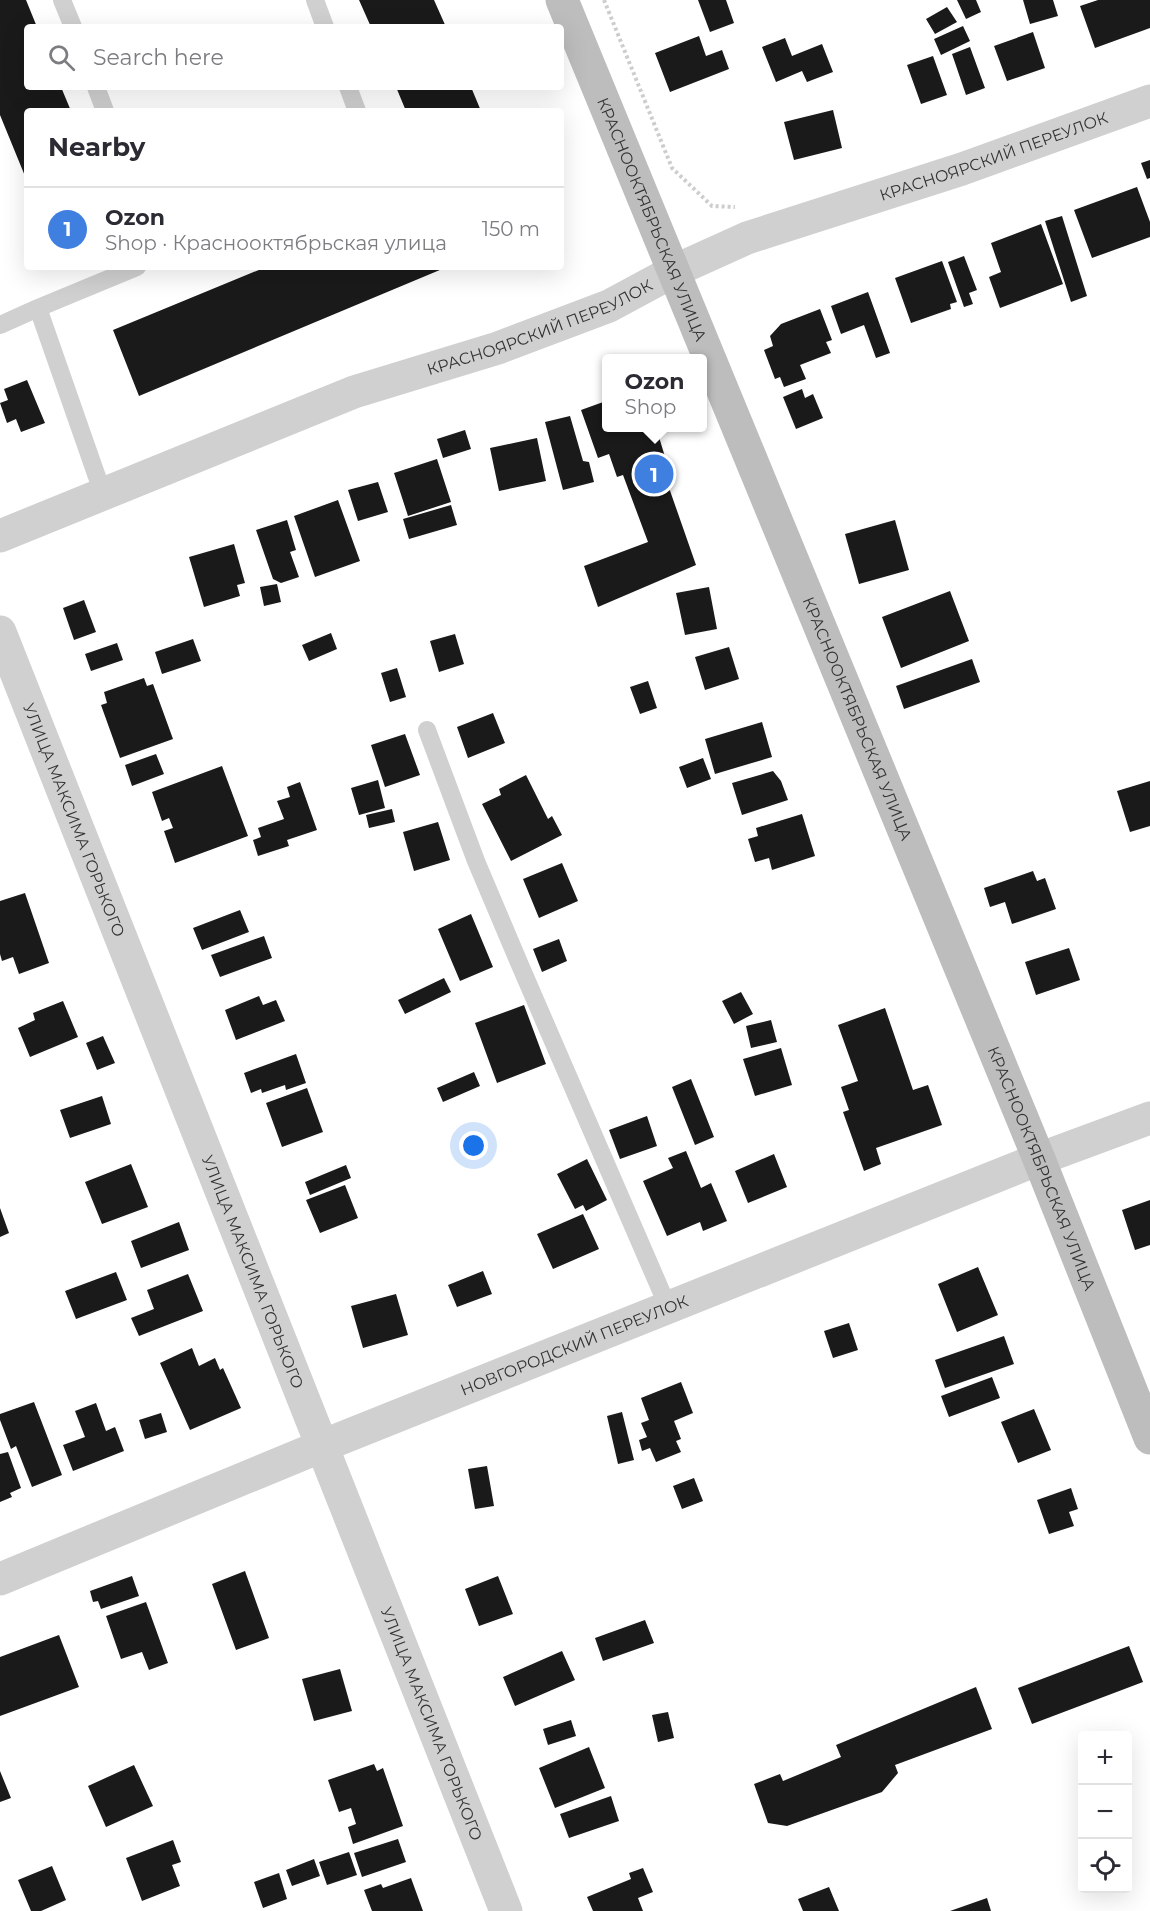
<!DOCTYPE html>
<meta charset="utf-8">
<style>
body{margin:0;font-family:Montserrat,sans-serif;background:#f7f7f7;color:#2b2b33}
.controls{position:absolute;right:18px;bottom:18px;display:grid;overflow:hidden;border-radius:6px;box-shadow:0 6px 24px #0002}
.controls button{width:54px;height:54px;display:grid;place-items:center;padding:0;border:0;border-bottom:2px solid #e1e1e2;background:#fff;color:#2b2b33;font:30px sans-serif}
.you{position:absolute;left:474px;top:1146px;width:21px;height:21px;margin:-15px;border:4px solid #fff;border-radius:50%;background:#1a73e8;box-shadow:0 0 0 9px #1a73e833}
.badge{display:grid;place-items:center;width:39px;height:39px;border-radius:50%;background:#e63946;color:#fff;font-size:20px;font-weight:700}
.pin{position:absolute;translate:-50% -50%;border:3px solid #fff;box-shadow:0 2px 6px #0006}
.popup{position:absolute;left:602px;top:354px;width:105px;height:78px;box-sizing:border-box;display:grid;place-content:center;border-radius:6px;background:#fff;filter:drop-shadow(0 2px 4px #0005);font-size:20px;white-space:nowrap;color:#7c7c81}
.popup b{font-size:22px;color:#2b2b33}
.popup::after{content:'';position:absolute;left:50%;top:100%;margin-left:-12px;border:12px solid transparent;border-top-color:#fff}
.list{margin:0;padding:0;list-style:none}
h2{display:flex;justify-content:space-between;align-items:center;height:78px;margin:0;padding:0 24px;font-size:26px}
h2 small{font-size:20px;font-weight:400;color:#7c7c81}
.list li{display:grid;grid-template-columns:39px 1fr auto;gap:18px;align-items:center;box-sizing:border-box;height:84px;padding:0 24px;border-top:2px solid #e1e1e2}
.list b{display:block;font-size:22px;white-space:nowrap}
.list p{margin:0;font-size:20px;white-space:nowrap;color:#7c7c81}
.list em{font-size:20px;font-style:normal;color:#7c7c81}
.icon{flex:none;width:33px;height:33px;fill:none;stroke:currentColor;stroke-width:2;stroke-linecap:round;stroke-linejoin:round}
.map{position:relative;flex:none;width:1150px;height:1911px;overflow:hidden}
.search{position:absolute;background:#fff;box-shadow:0 6px 24px #0002;left:24px;top:24px;width:540px;height:66px;display:flex;align-items:center;gap:15px;box-sizing:border-box;padding:0 21px;border-radius:6px;color:#7c7c81;font-size:22px}
.panel{position:absolute;background:#fff;box-shadow:0 6px 24px #0002;left:24px;top:108px;width:540px;height:162px;border-radius:6px}
.map>svg:first-child{display:block}
.building{fill:#1a1a1a}
.lines{fill:none;stroke-linecap:round;stroke-linejoin:round}
.path{stroke:#cdcdcd;stroke-width:4;stroke-dasharray:3 3;stroke-linecap:butt}
.service{stroke:#d0d0d0;stroke-width:18}
.minor{stroke:#d0d0d0;stroke-width:33}
.tertiary{stroke:#d0d0d0;stroke-width:33}
.secondary{stroke:#bdbdbd;stroke-width:33}
.labels{text-anchor:middle;stroke-width:6;stroke-linejoin:round;paint-order:stroke}
.street-label{font-size:16px;fill:#333;stroke:#fff}
</style>
<div class="map">
<svg width="1150" height="1911" viewBox="0 0 1150 1911">
<rect width="100%" height="100%" fill="#fff"/>
<path class="building" d="M0 0H26L37 27H27V87H61L71 111H27V181L0 115Z
M359 0H434L446 27H371Z
M698 0H726L734 23 710 32Z
M957 0H976L981 12 966 19Z
M1023 0H1053L1058 16 1030 24Z
M1098 0H1150V28L1095 48 1080 6Z
M947 7 957 22 935 34 926 19Z
M963 26 970 41 941 55 934 39Z
M1033 32 1045 68 1007 81 994 46Z
M699 36 706 56 722 50 729 69 670 92 655 53Z
M785 38 792 56 822 44 833 72 807 82 802 71 776 82 762 47Z
M970 47 985 88 966 95 952 54Z
M933 56 947 95 921 104 907 65Z
M396 87H471L481 111H406Z
M833 110 842 148 794 160 784 122Z
M1150 160V178L1147 179 1141 163Z
M1137 187 1150 222V237L1092 258 1074 210Z
M1062 216 1087 296 1071 302 1045 221Z
M1041 224 1063 284 1000 308 989 277 1001 272 991 243Z
M964 256 977 290 969 293 973 304 964 307 948 262Z
M942 261 957 302 950 304 951 309 911 323 895 278Z
M266 267H447L139 396 113 330Z
M868 292 890 353 876 358 864 325 841 334 831 306Z
M820 309 832 340 826 342 831 353 800 365 806 379 784 387 780 377 775 379 764 350 773 346 770 336 781 324Z
M27 380 45 423 21 432 16 419 7 423 0 403 8 400 4 389Z
M802 389 805 398 813 394 823 418 796 429 783 397Z
M606 401V428H649L653 439 659 437 666 460 660 462 696 565 598 607 584 566 648 542 623 475 617 477 609 454 598 458 581 410Z
M570 416 583 461 589 462 594 482 563 490 545 422Z
M465 430 471 449 443 458 437 439Z
M537 438 546 481 499 491 490 448Z
M437 459 451 502 408 516 394 473Z
M378 482 388 512 358 521 348 490Z
M338 500 360 561 315 577 294 516Z
M451 505 457 525 409 539 403 519Z
M287 520 296 550 290 552 299 577 281 583 273 579 256 530Z
M895 520 909 570 859 584 845 534Z
M234 544 245 583 237 585 240 596 204 607 189 557Z
M277 584 281 602 264 606 260 587Z
M709 587 717 629 685 635 676 593Z
M950 591 969 641 901 668 882 617Z
M84 600 96 632 74 640 63 608Z
M331 633 337 649 309 661 302 645Z
M455 634 464 664 439 672 430 641Z
M193 639 201 661 162 674 155 652Z
M117 643 123 660 91 671 85 654Z
M729 647 739 679 705 690 695 657Z
M972 659 980 682 904 709 896 686Z
M397 668 406 697 390 702 381 673Z
M144 678 147 686 153 684 173 739 120 758 101 705 107 703 104 692Z
M648 681 657 708 640 714 630 687Z
M493 713 505 743 468 758 457 727Z
M762 722 772 757 715 774 705 739Z
M405 734 420 775 385 787 371 745Z
M156 754 164 774 132 786 125 765Z
M703 758 711 779 687 788 679 767Z
M222 766 248 836 175 863 164 831 173 828 169 818 162 821 152 792Z
M773 771 781 781 788 800 742 815 732 783Z
M526 775 548 819 552 816 562 835 511 861 482 804 501 795 499 789Z
M378 780 385 808 359 815 351 788Z
M1150 781V826L1130 832 1117 791Z
M300 782 317 830 287 840 289 846 258 856 253 840 261 837 258 828 284 819 277 801 290 797 287 787Z
M392 809 395 822 369 828 366 815Z
M802 814 815 856 772 870 769 858 755 862 748 839 758 836 756 828Z
M438 822 450 860 414 871 403 832Z
M562 863 578 901 539 918 523 879Z
M1033 871 1037 881 1045 878 1056 909 1012 924 1005 902 990 907 984 888Z
M25 893 49 963 19 974 13 957 2 961 0 954V901Z
M240 910 249 932 202 950 193 928Z
M471 914 493 967 460 981 438 929Z
M264 936 272 958 220 977 211 955Z
M559 939 567 961 542 972 533 949Z
M1069 948 1080 980 1036 995 1025 962Z
M444 978 451 992 405 1014 398 1000Z
M741 992 753 1014 734 1024 722 1001Z
M259 996 263 1005 276 1000 285 1021 236 1040 225 1010Z
M63 1001 78 1037 30 1057 18 1028 35 1020 33 1013Z
M524 1005 546 1064 497 1083 475 1023Z
M885 1008 913 1090 928 1085 942 1125 876 1148 881 1164 864 1171 843 1112 849 1110 841 1087 858 1081 838 1025Z
M771 1020 777 1042 751 1048 746 1026Z
M103 1036 115 1063 97 1070 86 1043Z
M781 1048 792 1085 755 1096 743 1059Z
M296 1054 306 1083 286 1090 285 1085 262 1093 261 1089 251 1093 244 1073Z
M474 1072 480 1086 443 1102 437 1088Z
M691 1079 714 1137 695 1145 672 1087Z
M307 1088 323 1132 282 1147 266 1103Z
M102 1096 111 1124 70 1138 60 1110Z
M647 1116 657 1146 620 1159 609 1130Z
M686 1151 701 1188 711 1183 727 1221 703 1231 700 1222 667 1236 643 1181 673 1168 668 1158Z
M774 1154 787 1187 748 1203 735 1171Z
M587 1159 607 1200 586 1211 583 1205 575 1209 557 1174Z
M131 1164 148 1207 102 1224 85 1182Z
M346 1165 351 1178 310 1195 305 1182Z
M345 1185 358 1218 320 1233 306 1200Z
M1150 1200V1245L1135 1250 1122 1210Z
M0 1208 9 1233 0 1237Z
M583 1214 599 1249 553 1269 537 1234Z
M179 1222 189 1250 141 1268 131 1241Z
M978 1267 998 1315 957 1332 938 1284Z
M483 1271 492 1294 457 1307 448 1285Z
M116 1272 127 1300 76 1319 65 1291Z
M188 1274 203 1311 139 1336 131 1318 154 1309 147 1290Z
M396 1294 408 1335 363 1348 351 1306Z
M849 1323 858 1350 833 1358 824 1331Z
M1004 1336 1014 1364 945 1388 935 1360Z
M192 1348 199 1366 215 1358 220 1370 223 1368 241 1408 190 1430 160 1363Z
M992 1377 1000 1398 949 1417 941 1396Z
M681 1382 693 1413 674 1421 681 1439 676 1441 681 1452 656 1462 650 1448 642 1451 639 1440 647 1437 641 1423 649 1420 641 1398Z
M34 1402 62 1475 32 1487 16 1446 11 1449 0 1420V1414Z
M96 1403 106 1431 115 1427 124 1451 73 1471 63 1445 85 1437 75 1411Z
M1034 1409 1051 1450 1018 1463 1001 1422Z
M622 1412 634 1460 618 1464 607 1416Z
M161 1413 167 1432 145 1439 139 1420Z
M8 1452 21 1488 10 1493 12 1497 0 1502V1454Z
M487 1466 494 1506 475 1509 468 1469Z
M694 1478 703 1501 682 1509 673 1486Z
M1071 1488 1078 1509 1069 1512 1074 1526 1049 1534 1037 1500Z
M245 1571 269 1638 236 1650 212 1584Z
M132 1576 139 1596 101 1609 98 1601 93 1602 90 1591Z
M498 1576 513 1614 479 1626 465 1589Z
M146 1602 168 1663 149 1670 142 1652 121 1659 106 1616Z
M645 1620 654 1643 603 1661 595 1638Z
M59 1635 79 1687 0 1716V1657Z
M1129 1646 1143 1682 1032 1724 1018 1688Z
M562 1651 575 1680 515 1706 503 1677Z
M340 1669 352 1711 314 1721 302 1679Z
M976 1687 992 1729 895 1765 898 1773 882 1792 787 1826 768 1823 754 1784 780 1774 783 1781 841 1757 836 1745Z
M668 1712 674 1738 658 1742 652 1715Z
M571 1720 576 1736 548 1745 543 1729Z
M589 1747 605 1788 555 1808 539 1768Z
M374 1764 377 1771 383 1768 403 1826 353 1844 348 1827 356 1824 351 1808 339 1812 328 1780Z
M134 1765 153 1806 106 1827 88 1786Z
M0 1771 11 1798 0 1802Z
M611 1796 619 1821 569 1838 560 1814Z
M398 1839 406 1862 362 1877 354 1853Z
M173 1840 181 1862 172 1865 180 1886 142 1901 126 1858Z
M349 1852 357 1875 327 1885 319 1862Z
M314 1859 320 1876 292 1886 286 1870Z
M52 1866 66 1900 41 1911H31L18 1880Z
M643 1868 653 1892 638 1898 643 1911H593L587 1897 631 1879 629 1873Z
M279 1873 287 1899 263 1908 254 1882Z
M411 1878 423 1911H372L364 1890 381 1884 383 1888Z
M829 1887 839 1911H803L798 1899Z
M987 1898 991 1911H950Z"/>
<g class="lines">
<path class="path" d="M604 0 672 168 712 206 735 207"/>
<path class="service" d="M62 0 73 27
M315 0 325 27
M96 87 105 111
M348 87 357 111
M0 325 38 308
M103 494 38 308 137 267
M427 730 476 861 520 965 668 1307"/>
<g class="minor">
<path id="s1" d="M0 536 354 392 498 348 609 306 674 271"/>
<path id="s2" d="M0 632 506 1911"/>
<path id="s3" d="M0 1579 322 1446 1039 1159 1150 1118"/>
</g>
<path class="tertiary" id="s4" d="M674 271 747 238 962 169 1150 101"/>
<path class="secondary" id="s5" d="M562 0 1039 1159 1150 1438"/>
</g>
<g class="labels">
<g class="street-label">
<text dy="6" stroke="none"><textPath href="#s4" startOffset="340">КРАСНОЯРСКИЙ ПЕРЕУЛОК</textPath></text>
<text dy="6" stroke="none"><textPath href="#s5" startOffset="237">КРАСНООКТЯБРЬСКАЯ УЛИЦА</textPath></text>
<text dy="6" stroke="none"><textPath href="#s1" startOffset="579">КРАСНОЯРСКИЙ ПЕРЕУЛОК</textPath></text>
<text dy="6" stroke="none"><textPath href="#s5" startOffset="777">КРАСНООКТЯБРЬСКАЯ УЛИЦА</textPath></text>
<text dy="6" stroke="none"><textPath href="#s2" startOffset="202">УЛИЦА МАКСИМА ГОРЬКОГО</textPath></text>
<text dy="6" stroke="none"><textPath href="#s5" startOffset="1263">КРАСНООКТЯБРЬСКАЯ УЛИЦА</textPath></text>
<text dy="6" stroke="none"><textPath href="#s2" startOffset="688">УЛИЦА МАКСИМА ГОРЬКОГО</textPath></text>
<text dy="6" stroke="none"><textPath href="#s3" startOffset="620">НОВГОРОДСКИЙ ПЕРЕУЛОК</textPath></text>
<text dy="6" stroke="none"><textPath href="#s2" startOffset="1174">УЛИЦА МАКСИМА ГОРЬКОГО</textPath></text>
</g>
</g>
</svg>
<div class="controls">
<button>+</button>
<button>−</button>
<button><svg class="icon" aria-label="locate" viewBox="0 0 24 24"><circle cx="12" cy="12" r="6"/><path d="M12 2v4M12 18v4M2 12h4M18 12h4"/></svg></button>
</div>
<div class="you"></div>
<div class="pin badge" style="left:654px;top:474px;background:#3f7fe0">1</div>
<div class="popup"><b>Ozon</b>Shop</div>
<div class="search"><svg class="icon" aria-label="search" viewBox="0 0 24 24"><circle cx="10" cy="10" r="6"/><path d="M15 15l6 6"/></svg>Search here</div>
<section class="panel">
<h2>Nearby<small></small></h2>
<ul class="list">
<li><span class="badge" style="background:#3f7fe0">1</span><div><b>Ozon</b><p>Shop · Краснооктябрьская улица</p></div><em>150 m</em></li>
</ul>
</section>
</div>
